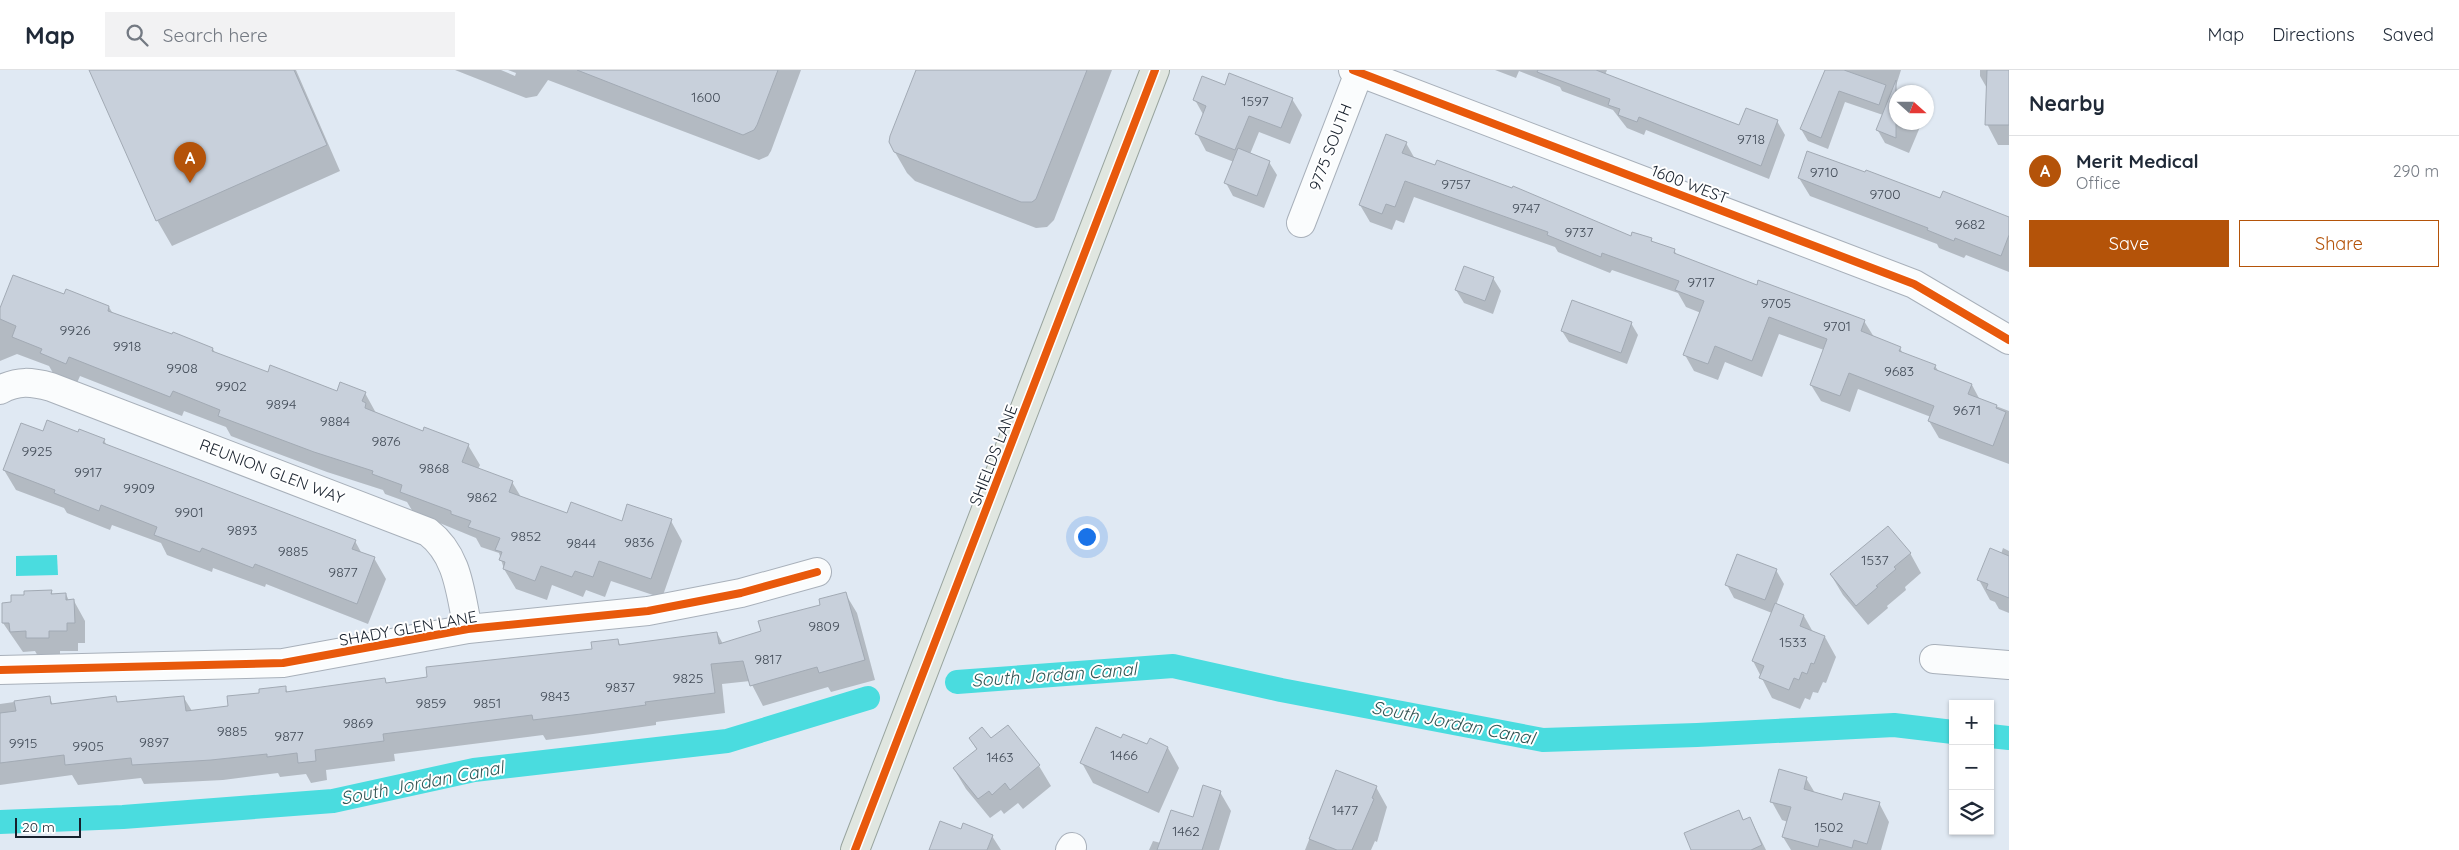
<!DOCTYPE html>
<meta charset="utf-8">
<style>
:root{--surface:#fff;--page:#f2f2f3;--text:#1f2937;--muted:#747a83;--line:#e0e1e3;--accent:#b45309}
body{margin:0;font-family:Quicksand,sans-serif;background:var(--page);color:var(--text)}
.controls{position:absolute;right:15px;bottom:15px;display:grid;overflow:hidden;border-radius:0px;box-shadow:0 1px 4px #0004}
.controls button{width:45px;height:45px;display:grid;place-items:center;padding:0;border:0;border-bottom:1px solid var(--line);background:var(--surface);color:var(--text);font:25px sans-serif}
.compass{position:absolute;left:1889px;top:15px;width:45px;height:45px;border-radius:50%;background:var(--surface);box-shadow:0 1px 4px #0004;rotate:111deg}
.scale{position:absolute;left:15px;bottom:12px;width:66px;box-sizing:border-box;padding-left:5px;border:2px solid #17202c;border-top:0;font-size:14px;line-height:18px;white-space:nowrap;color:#17202c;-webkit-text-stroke:4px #fff;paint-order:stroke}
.you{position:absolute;left:1086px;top:466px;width:18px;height:18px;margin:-12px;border:4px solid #fff;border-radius:50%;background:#1a73e8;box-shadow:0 0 0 8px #1a73e833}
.badge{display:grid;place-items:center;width:32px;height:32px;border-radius:50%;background:var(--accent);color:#fff;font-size:16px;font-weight:700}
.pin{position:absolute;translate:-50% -41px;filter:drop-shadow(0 1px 2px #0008)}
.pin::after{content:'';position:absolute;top:26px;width:18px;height:15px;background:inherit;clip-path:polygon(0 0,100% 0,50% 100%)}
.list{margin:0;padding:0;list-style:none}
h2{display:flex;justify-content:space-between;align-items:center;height:65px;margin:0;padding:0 20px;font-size:21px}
h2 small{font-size:16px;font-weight:400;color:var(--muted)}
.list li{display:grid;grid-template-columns:32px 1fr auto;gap:15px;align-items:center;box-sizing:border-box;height:70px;padding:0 20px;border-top:1px solid var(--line)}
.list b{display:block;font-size:19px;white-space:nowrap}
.list p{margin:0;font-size:16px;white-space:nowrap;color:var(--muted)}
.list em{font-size:16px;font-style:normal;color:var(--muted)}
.actions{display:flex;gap:10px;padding:15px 20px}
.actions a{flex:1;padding:11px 0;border:1px solid var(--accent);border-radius:0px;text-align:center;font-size:18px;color:var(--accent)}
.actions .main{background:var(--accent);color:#fff}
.icon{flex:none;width:28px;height:28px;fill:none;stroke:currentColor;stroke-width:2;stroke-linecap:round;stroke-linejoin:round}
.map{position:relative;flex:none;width:2009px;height:780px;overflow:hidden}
header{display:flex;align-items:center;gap:30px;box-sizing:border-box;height:70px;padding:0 25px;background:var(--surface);border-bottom:1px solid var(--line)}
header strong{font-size:24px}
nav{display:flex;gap:28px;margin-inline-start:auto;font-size:18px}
.search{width:350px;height:45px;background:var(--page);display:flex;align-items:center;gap:12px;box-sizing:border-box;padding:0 18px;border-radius:0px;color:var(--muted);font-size:19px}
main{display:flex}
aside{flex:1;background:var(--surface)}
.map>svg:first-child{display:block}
.water{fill:#4adcdf}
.shadow{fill:#0003}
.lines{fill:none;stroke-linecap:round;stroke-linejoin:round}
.canal{stroke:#4adcdf;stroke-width:24}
.building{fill:#c8d0db;stroke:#a2aab4}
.minor-casing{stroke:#a8b0ba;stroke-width:30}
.major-casing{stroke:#98a49e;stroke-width:30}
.minor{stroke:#fafcfd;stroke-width:28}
.major{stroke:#e0e6e0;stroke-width:28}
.cycleway-casing{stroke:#fff;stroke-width:11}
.cycleway{stroke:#e8590c;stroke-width:8}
.labels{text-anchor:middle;stroke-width:4;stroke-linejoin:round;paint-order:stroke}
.number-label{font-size:14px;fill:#434c58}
.street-label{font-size:16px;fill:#17202c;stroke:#fff}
.water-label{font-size:18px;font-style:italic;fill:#335554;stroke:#fff}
</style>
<header>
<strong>Map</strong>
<div class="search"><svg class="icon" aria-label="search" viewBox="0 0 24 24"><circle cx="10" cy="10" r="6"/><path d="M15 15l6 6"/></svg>Search here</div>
<nav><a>Map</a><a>Directions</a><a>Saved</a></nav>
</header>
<main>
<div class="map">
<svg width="2009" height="780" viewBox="0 0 2009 780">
<rect width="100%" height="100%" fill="#e0e9f3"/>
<path class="water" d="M57,485L58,505L16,506V486Z"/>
<path class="shadow" d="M90,0H296L340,101L172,176L157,150Z
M455,0H501L515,6L516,3L508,0H801L771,81L768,86L759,90L548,10L537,26L526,28Z
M917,0H1112L1054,150L1047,157L1036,158L915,111L907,103L892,77Z
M1495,0H1607L1605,5L1740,56L1777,51L1785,65L1769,109L1646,60L1644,65L1627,58L1613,40L1562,21L1560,17L1519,1L1516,8Z
M1826,0H1901L1890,35L1896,37V52H1917L1920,57L1909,83L1885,73L1877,59L1883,45L1845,32L1828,79L1808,71L1801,59Z
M1980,0H2009V75H1998L1987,54L1988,20L1980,6Z
M1225,17L1292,29L1302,45L1290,74L1259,62L1250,84L1269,92L1277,105L1264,138L1233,126L1226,113L1234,92L1206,81L1197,64L1204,46L1195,30Z
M1406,73L1415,89L1631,167L1651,169L1653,172L1674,180L1677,185L1757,216L1864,251L1874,267L1900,278L1903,284L1935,296L1939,302L1972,315L1980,330L2009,341V394L1939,368L1929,351L1931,347L1858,319L1850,342L1821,331L1811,315L1824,280L1779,264L1762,307L1725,292L1718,310L1694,301L1685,285L1701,243L1686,237L1678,223L1612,200L1610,203L1558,182L1555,177L1414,127L1404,153L1396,150L1392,160L1370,152L1360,135Z
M1799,108L1941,129L2009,148V202L1966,185L1964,188L1939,178L1937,174L1810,126Z
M1493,208L1501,221L1493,244L1464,233L1456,220Z
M65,226L109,237L113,244L213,279L215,283L268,303L338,322L365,323L376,343L424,362L468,375L480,395L478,399L512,412L521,427L568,444L622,452L671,451L682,471L662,528L611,511L605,527L586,520L583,527L552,515L547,530L516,519L504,499L499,483L481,477L476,468L413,442L407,432L385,424L383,420L327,402L231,366L226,357L184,341L182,346L80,306L77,313L53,303L49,296L17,284L0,291V242Z
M1631,253L1638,265L1627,294L1569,272L1562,261Z
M43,363L78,364L104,370L107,376L355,471L362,484L374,488L386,509L368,554L266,514L265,517L213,498L212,502L167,485L161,473L112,455L110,460L67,443L64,438L16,420L4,400Z
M2003,478L2009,481V543L1999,539L1995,532L1990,530L1979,510L2001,484Z
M1910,483L1921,503L1905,517L1906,520L1887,536L1888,538L1868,555L1843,525L1831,505Z
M1776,500L1784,514L1776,535L1804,546L1813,562L1825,567L1836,587L1826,613L1823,612L1818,623L1813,622L1810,630L1805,628L1800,639L1772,628L1753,591L1772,543L1734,528L1727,515Z
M51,521L53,525L66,524L69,531H74L85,551V573H78V581H60V588H39L35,581L23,582L3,553L12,534L25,526Z
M845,523L857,543L875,610L831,622L828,617L763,636L750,611L722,614L725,643L656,652V655L593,664L546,670L543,665L394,684L395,691L326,700L327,710L311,713L306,704L280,707L278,703L223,710L144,714L141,708L78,715L72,705L0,715V634L49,627L53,635L115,628L118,633L184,628L192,641L230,637L261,624L285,617L288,623L384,609L387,614L593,580L617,570L621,576L717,563L723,574L762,562Z
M1007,656L1039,696L1051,716L1023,739L1018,733L1004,744L1001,740L990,748L966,719L954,699L977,680L970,669L991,670Z
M1148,676L1168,678L1179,698L1159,743L1093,713L1082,693Z
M1336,702L1376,717L1387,737L1377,772L1375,771L1371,780H1305Z
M1806,708L1815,723L1843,731L1879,733L1889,752L1881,780H1791L1783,767L1788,752L1782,750L1772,732Z
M1220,722L1231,741L1219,780H1149L1153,771L1161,773L1193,749Z
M1739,741L1744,751L1750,748L1766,780H1692Z
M961,761L992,766L1001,780H930Z"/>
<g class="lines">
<path class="canal" d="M957,612L1173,596L1281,620L1543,670L1697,665L1894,655L1953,662
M1990,666L2009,668
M0,752L123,747L333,731L474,700L727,671L868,628"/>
</g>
<path class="building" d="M89,0H294L327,75L156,151Z
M577,0H778L757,55L754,60L743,65Z
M916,0H1087L1036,129L1032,132H1021L894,82L889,72L890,66Z
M1538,0H1596L1739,55L1746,38L1778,50L1761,96L1639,47L1637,52L1618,45L1620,39L1608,35L1610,29L1537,2Z
M1825,0H1844L1886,15L1879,35L1839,21L1821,68L1800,59Z
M1987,0H2009V55H1985Z
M1229,3L1293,28L1281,58L1249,46L1235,80L1195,64L1206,36L1193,30L1202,6L1225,15Z
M1896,10V68L1876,60Z
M1386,64L1407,72L1402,83L1435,95L1437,90L1512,118L1513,116L1631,166L1632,162L1652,168L1651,171L1675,179L1674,183L1757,215L1758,210L1865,250L1861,261L1901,277L1899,281L1936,295L1934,299L1972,314L1968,324L1997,335L1996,338L2006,342L1993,376L1928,351L1934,336L1849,303L1840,326L1810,315L1827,269L1769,247L1752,291L1715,276L1708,294L1683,285L1704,231L1675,220L1679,211L1602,183L1601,187L1547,165L1548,162L1405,111L1395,137L1386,134L1382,144L1359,135Z
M1238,78L1270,91L1257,126L1224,113Z
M1807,81L1865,102L1866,100L1940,128L1943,121L2009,147V165L2001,186L1955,168L1954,171L1927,160L1928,158L1798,108Z
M1464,196L1494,207L1485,231L1455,220Z
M13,205L64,224L66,219L109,236L108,241L172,264L173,262L213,278L212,281L268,302L270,295L337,321L340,312L366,322L362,331L366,333L365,338L423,361L424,357L469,374L462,392L513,411L509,422L567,443L571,432L622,451L627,434L672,449L651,509L599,491L593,507L575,501L572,507L541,496L535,511L503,499L505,492L499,490L502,482L495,480L500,468L468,457L471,451L451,444V441L400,422L402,415L372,404L373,401L314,382L218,346L220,340L173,321L170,327L69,287L66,294L40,283L42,279L12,267L16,256L0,249V238Z
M1572,230L1632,252L1621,283L1561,261Z
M47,350L78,362L79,359L105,369L103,373L356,470L352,479L375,487L357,534L255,494L253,498L202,478L200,482L154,465L157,457L101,435L99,441L54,423L55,420L3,400L21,353L43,361Z
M1888,456L1911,483L1894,497L1896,499L1876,516L1878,517L1856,536L1830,504Z
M1990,478L2009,486V528L1986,519L1988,514L1977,510Z
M1737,484L1777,499L1765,530L1725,515Z
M52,520L51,524L66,523V530L74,529L75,553H67V561H49V568H26V561L10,562L9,553H2V533L11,532V525H24V521Z
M846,522L865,590L819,603L817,597L750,616L743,591L711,594L715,623L645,632L646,635L581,644L533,650L532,645L383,664L384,671L315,680L316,691L298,693L297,683L267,687V684L211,690L132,695L131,688L65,695L64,685L0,693V643L16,641L14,631L50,626L51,634L116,626L117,632L184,626L186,641L228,636L227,626L259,623V619L286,616V622L385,608L386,613L427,607L426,597L592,579L591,572L618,569L619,575L717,562L719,574L761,561L758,551L820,535L819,529Z
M1775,533L1804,545L1800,556L1825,566L1814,594L1811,593L1807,604L1802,602L1799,610L1794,608L1789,620L1759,608L1764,596L1752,591Z
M1008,655L1040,695L1010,720L1005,713L992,725L989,721L978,729L953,698L977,679L969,668L982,657L991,668Z
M1096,657L1121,668L1123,664L1147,674L1150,668L1168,677L1148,723L1080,693Z
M1779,699L1807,707L1804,719L1842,730L1844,723L1880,732L1867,774L1854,770L1852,778L1820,769L1818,777L1782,767L1791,737L1770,732Z
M1336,700L1377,716L1372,728L1374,729L1352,780H1337L1309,769Z
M1203,715L1221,721L1202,780H1157L1171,740L1193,747Z
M1739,740L1743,750L1750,747L1762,775L1751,780H1691L1684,763Z
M940,751L961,759L963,753L993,765L987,780H929Z"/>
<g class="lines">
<defs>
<path id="minor" d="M1353,0L1914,214L2009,270
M1301,153L1360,0
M0,320C18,310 32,312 51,317L428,462C459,486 460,523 468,559
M1934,589L2009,595
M0,600L283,593L468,559L648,541L741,523L817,502
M1070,780L1072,777"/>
<path id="major" d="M855,780L1155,0"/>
</defs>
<use href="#minor" class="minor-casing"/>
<use href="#major" class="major-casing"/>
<use href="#minor" class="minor"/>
<use href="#major" class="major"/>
<defs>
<path id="cycleway" d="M1353,0L1914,214L2009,270
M0,600L283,593L468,559L648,541L741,523L817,502
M855,780L1155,0"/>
</defs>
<use href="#cycleway" class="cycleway-casing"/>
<use href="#cycleway" class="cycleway"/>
</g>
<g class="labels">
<g class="number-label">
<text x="706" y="32">1600</text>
<text x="1255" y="36">1597</text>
<text x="1751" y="74">9718</text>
<text x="1824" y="107">9710</text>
<text x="1456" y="119">9757</text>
<text x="1885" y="129">9700</text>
<text x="1526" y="143">9747</text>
<text x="1970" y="159">9682</text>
<text x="1579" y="167">9737</text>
<text x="1701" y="217">9717</text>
<text x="1776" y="238">9705</text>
<text x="1837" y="261">9701</text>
<text x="75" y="265">9926</text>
<text x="127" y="281">9918</text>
<text x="182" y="303">9908</text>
<text x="1899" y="306">9683</text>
<text x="231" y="321">9902</text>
<text x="281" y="339">9894</text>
<text x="1967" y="345">9671</text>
<text x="335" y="356">9884</text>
<text x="386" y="376">9876</text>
<text x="37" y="386">9925</text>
<text x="434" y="403">9868</text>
<text x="88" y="407">9917</text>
<text x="139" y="423">9909</text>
<text x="482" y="432">9862</text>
<text x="189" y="447">9901</text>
<text x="242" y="465">9893</text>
<text x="526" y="471">9852</text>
<text x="639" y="477">9836</text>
<text x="581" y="478">9844</text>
<text x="293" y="486">9885</text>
<text x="1875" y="495">1537</text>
<text x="343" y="507">9877</text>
<text x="824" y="561">9809</text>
<text x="1793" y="577">1533</text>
<text x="768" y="594">9817</text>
<text x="688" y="613">9825</text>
<text x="620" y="622">9837</text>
<text x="555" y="631">9843</text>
<text x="431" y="638">9859</text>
<text x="487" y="638">9851</text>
<text x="358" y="658">9869</text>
<text x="232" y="666">9885</text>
<text x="289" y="671">9877</text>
<text x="154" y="677">9897</text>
<text x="23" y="678">9915</text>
<text x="88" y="681">9905</text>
<text x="1124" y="690">1466</text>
<text x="1000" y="692">1463</text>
<text x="1345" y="745">1477</text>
<text x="1829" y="762">1502</text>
<text x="1186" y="766">1462</text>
</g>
<g class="street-label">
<text transform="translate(1330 77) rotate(-69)" y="6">9775 SOUTH</text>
<text transform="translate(1690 114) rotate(21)" y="6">1600 WEST</text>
<text transform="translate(993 385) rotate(-69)" y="6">SHIELDS LANE</text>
<text transform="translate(272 401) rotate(21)" y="6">REUNION GLEN WAY</text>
<text transform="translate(408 558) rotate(-10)" y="6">SHADY GLEN LANE</text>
</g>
<g class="water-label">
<text transform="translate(1054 605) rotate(-4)" y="6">South Jordan Canal</text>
<text transform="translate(1453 653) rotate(11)" y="6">South Jordan Canal</text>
<text transform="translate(422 713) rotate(-11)" y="6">South Jordan Canal</text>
</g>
</g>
</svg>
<div class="controls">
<button>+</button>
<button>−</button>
<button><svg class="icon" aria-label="layers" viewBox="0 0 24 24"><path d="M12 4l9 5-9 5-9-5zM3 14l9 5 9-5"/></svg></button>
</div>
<svg class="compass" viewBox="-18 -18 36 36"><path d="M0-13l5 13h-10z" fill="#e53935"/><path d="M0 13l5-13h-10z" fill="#747a83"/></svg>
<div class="scale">20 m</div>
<div class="you"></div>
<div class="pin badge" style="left:190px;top:113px">A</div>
</div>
<aside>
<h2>Nearby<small></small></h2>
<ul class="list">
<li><span class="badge">A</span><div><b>Merit Medical</b><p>Office</p></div><em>290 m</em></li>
</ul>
<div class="actions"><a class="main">Save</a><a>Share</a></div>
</aside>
</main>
